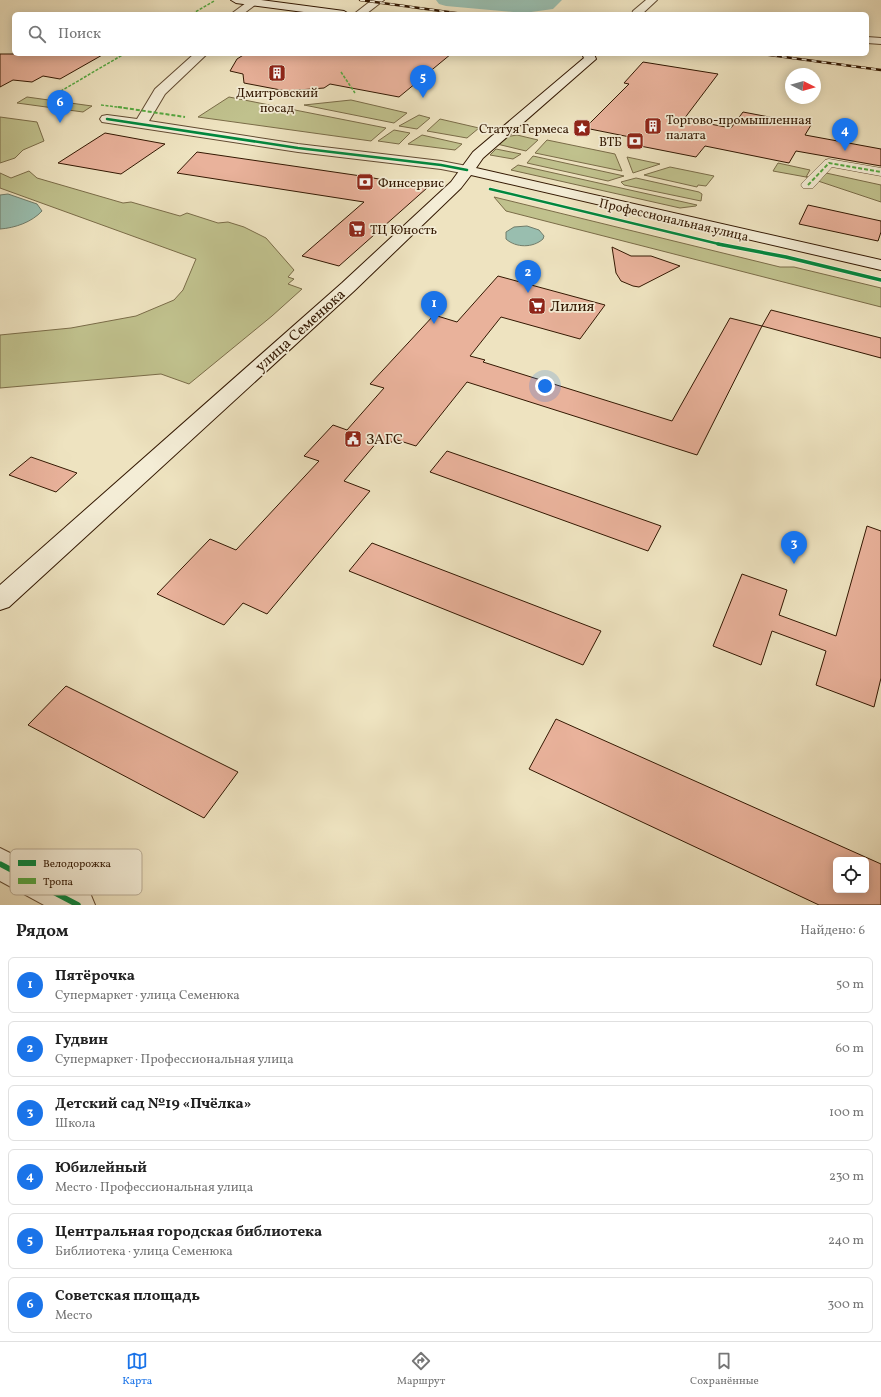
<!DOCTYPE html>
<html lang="ru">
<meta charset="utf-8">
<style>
:root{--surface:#fff;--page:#f6f6f6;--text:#222;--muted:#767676;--line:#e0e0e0;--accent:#1a73e8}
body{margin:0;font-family:Vollkorn,serif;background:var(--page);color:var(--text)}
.controls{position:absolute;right:12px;bottom:12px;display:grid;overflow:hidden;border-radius:6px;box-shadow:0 2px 10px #0003}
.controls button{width:36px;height:36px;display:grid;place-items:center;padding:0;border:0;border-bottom:1px solid var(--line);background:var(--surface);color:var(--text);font:20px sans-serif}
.compass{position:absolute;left:785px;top:68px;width:36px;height:36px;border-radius:50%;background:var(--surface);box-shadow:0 2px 10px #0003;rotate:96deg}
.you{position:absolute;left:545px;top:386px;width:14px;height:14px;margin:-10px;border:3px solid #fff;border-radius:50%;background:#1a73e8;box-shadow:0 0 0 6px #1a73e833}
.badge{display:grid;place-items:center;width:26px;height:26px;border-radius:50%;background:var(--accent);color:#fff;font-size:13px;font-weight:700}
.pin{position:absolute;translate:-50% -33px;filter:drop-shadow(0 1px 2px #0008)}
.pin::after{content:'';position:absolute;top:21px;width:14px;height:12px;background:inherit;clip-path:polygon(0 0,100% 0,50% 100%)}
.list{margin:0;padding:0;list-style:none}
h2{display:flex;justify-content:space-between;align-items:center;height:52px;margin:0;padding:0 16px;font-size:17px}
h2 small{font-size:13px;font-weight:400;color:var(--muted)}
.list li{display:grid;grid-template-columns:26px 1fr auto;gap:12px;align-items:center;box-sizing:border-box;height:56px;margin:0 8px 8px;padding:0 8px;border:1px solid var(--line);border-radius:6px}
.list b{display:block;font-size:15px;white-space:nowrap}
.list p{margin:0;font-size:13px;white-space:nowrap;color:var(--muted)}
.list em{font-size:13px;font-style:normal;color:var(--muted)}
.icon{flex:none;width:22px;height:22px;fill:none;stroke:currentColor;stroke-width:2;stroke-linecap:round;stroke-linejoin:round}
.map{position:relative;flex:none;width:881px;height:905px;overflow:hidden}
.search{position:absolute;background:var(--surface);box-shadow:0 2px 10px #0003;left:12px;right:12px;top:12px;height:44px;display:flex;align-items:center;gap:10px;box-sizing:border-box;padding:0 14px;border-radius:6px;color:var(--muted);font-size:15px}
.sheet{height:436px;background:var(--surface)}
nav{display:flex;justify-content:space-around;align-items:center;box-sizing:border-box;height:56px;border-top:1px solid var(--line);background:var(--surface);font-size:11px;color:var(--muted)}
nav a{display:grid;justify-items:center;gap:2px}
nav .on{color:var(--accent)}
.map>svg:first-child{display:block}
.green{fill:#c0c18d;stroke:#7a6c48}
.water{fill:#99beaf;stroke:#707c6a}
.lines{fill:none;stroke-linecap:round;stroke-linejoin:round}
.river{fill:#99beaf;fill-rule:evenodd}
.building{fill:#e9b29b;stroke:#331802;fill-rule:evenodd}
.pedestrian-casing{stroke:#624b32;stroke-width:1}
.minor-casing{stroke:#624b32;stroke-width:2}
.secondary-casing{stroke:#331802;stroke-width:2}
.pedestrian{fill:#f4edd6;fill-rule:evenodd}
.minor{fill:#f4edd6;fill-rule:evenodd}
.secondary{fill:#f4edd6;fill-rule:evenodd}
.rail-casing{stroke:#331802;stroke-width:2.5}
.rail{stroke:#f4edd6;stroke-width:1.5;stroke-dasharray:5;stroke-linecap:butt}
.quiet-far1{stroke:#54a940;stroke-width:1.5;stroke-dasharray:3 1.5;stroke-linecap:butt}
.quiet{stroke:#54a940;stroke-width:2;stroke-dasharray:4 2;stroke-linecap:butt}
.cycleway-far2-casing{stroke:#f4edd6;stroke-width:4}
.cycleway-far1-casing{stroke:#f4edd6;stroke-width:5.5}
.cycleway-casing{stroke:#f4edd6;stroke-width:8}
.cycleway-far2{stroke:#00873e;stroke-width:2.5}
.cycleway-far1{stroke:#00873e;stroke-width:3.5}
.cycleway{stroke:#00873e;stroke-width:5.5}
.labels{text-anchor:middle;stroke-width:3.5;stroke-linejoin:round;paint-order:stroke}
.far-poi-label{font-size:13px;fill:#331802;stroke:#f4edd6;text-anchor:start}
.far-street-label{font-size:13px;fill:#331802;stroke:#f4edd6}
.poi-label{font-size:15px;fill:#331802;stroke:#f4edd6;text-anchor:start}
.street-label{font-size:15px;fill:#331802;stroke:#f4edd6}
.key{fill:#f4edd6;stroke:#baad96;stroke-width:1}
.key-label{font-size:11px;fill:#331802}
</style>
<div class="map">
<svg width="881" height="905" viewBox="0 0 881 905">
<rect width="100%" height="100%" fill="#eee3c0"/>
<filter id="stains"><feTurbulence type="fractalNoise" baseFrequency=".005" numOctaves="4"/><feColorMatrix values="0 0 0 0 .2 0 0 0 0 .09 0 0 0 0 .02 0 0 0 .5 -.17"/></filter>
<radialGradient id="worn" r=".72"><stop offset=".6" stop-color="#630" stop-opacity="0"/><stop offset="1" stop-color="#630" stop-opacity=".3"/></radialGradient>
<path class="green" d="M27,97L92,106L83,112L17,103Z
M229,97L386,128L371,141L198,117Z
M351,100L407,113L394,123L304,105Z
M419,115L430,118L417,129L399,126Z
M0,117L37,122L44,141L23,150L15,158L0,163Z
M440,119L479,128L467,138L427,131Z
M394,130L410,133L399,144L378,141Z
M422,135L462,144L455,150L408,144Z
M517,135L538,140L526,151L497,144L505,137Z
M547,140L615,154L622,171L535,153Z
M496,149L521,154L513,159L490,155Z
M533,156L624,176L608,181L527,163Z
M627,157L660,164L633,173Z
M778,163L810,170L806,177L826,173L881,185V202L806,177L773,171Z
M518,165L697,205L696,206L680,208L511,170Z
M670,167L714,176L706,186L698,185L697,187L644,175Z
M29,171L37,178L123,203L131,202L180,216L187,213L218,223L228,222L244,227L266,238L294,270L288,277L294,279L288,284L302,289L272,316L189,384L161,374L0,388V335L71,328L136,316L174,300L183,290L196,259L0,188V173L11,178Z
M636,178L699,192L702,194L701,201L624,185L621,182Z
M494,197L780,267H794L881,288V307L506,211Z"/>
<path class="water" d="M8,194L37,204L42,211C32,222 15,228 0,229V195Z
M527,226L539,230L544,236L543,239C533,248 516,248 506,239V232L514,227Z"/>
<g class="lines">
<path class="river" d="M436,0H562L553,9L524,13L446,6L439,4Z"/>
</g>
<path class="building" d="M0,54H104L60,79L43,76L32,82L13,80L0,87Z
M245,54H451L399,97L330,84L324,88L286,91L244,83L243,74L230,71L237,59Z
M643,62L718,74L684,119L731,128L743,112L811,125L805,135L881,149V166L796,151L789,163L705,146L696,157L630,144L635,138L585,128L629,84L624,83Z
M105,133L165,144L121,174L58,163Z
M197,152L368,177L427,188L339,266L302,256L364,202L177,173Z
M808,205L881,221V232L878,241L799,224Z
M612,247L631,256H651L680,266L639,287L633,286L621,281L616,273Z
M498,276L605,305L580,339L501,317L470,356L485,360L483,362L672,421L730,318L762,326L697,455L467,382L416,446L394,439L389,445L378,441L344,481L370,491L267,614L243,603L224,625L157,594L210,539L236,550L319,461L304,456L333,425L347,430L384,388L370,384L434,315L457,322Z
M771,310L881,338V358L762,326Z
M447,451L576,496L661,526L648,551L430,472Z
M31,457L77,473L56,492L9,475Z
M867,526L881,531V678L874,707L816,685L826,651L772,631L761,665L713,646L742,574L787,590L779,615L836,636Z
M372,543L453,574L601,631L583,665L349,571Z
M66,686L238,772L204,818L28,725Z
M556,719L881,864V905H819L529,769ZM836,860H866V890H836Z"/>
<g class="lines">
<defs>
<path id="pedestrian" d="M829,159L881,168V176L832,167L813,188H803L801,185L803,182L825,160Z"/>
<path id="minor" d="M250,0H258L259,2L243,14H231Z
M372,0H384L366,14H354Z
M646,0H657L642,14H632L633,11Z
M867,37L881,38V44L867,43Z
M194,54H207L165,94L149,121L298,144L441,161L472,167L474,170L472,173L467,174L441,169L298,152L102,122L100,119L102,116L107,115L137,119L155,89Z
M0,848L90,893L95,905H44L0,881Z"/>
<path id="secondary" d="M231,0H261L344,11L349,14H319L236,3Z
M582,54H594L596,59L483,158L476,168L881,260V270L471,175L461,188L354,291L9,607L0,610V585L342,283L451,182L473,152L584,58Z"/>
</defs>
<use href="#pedestrian" class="pedestrian-casing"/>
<use href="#minor" class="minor-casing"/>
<use href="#secondary" class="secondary-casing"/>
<use href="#pedestrian" class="pedestrian"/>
<use href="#minor" class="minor"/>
<use href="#secondary" class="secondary"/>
<defs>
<path id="rail" d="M360,0L463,14
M762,54L881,70"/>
</defs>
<use href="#rail" class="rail-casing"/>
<use href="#rail" class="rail"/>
<path class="quiet-far1" d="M192,14L214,1
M341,72L355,93
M49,98L124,54
M101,105L125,108"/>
<path class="quiet" d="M118,107L185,117
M808,185L829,163L881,172"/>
<defs>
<path id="cycleway-far2" d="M107,119L298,148L441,165L467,170
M490,189L723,245"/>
<path id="cycleway-far1" d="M718,244L786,257L881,280"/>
<path id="cycleway" d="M0,864L78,905"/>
</defs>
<use href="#cycleway-far2" class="cycleway-far2-casing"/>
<use href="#cycleway-far1" class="cycleway-far1-casing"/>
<use href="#cycleway" class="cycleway-casing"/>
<use href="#cycleway-far2" class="cycleway-far2"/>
<use href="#cycleway-far1" class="cycleway-far1"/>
<use href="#cycleway" class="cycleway"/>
</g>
<defs>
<symbol id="building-square" viewBox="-11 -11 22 22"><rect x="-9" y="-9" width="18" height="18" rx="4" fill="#8f2418" stroke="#f4edd6"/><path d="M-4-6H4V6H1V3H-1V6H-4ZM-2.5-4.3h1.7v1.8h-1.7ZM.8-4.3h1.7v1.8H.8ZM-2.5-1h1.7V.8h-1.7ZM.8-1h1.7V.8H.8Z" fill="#fff"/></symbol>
<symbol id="sight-square" viewBox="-11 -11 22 22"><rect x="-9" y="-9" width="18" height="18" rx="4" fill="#8f2418" stroke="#f4edd6"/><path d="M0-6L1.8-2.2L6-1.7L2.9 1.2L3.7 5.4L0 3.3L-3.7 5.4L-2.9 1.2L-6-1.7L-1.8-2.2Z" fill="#fff"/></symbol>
<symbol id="bank-square" viewBox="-11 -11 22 22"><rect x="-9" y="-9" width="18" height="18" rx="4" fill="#8f2418" stroke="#f4edd6"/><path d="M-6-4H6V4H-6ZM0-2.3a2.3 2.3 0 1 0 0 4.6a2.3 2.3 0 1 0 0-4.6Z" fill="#fff"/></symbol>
<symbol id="supermarket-square" viewBox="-11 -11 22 22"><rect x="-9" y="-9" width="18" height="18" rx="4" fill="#8f2418" stroke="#f4edd6"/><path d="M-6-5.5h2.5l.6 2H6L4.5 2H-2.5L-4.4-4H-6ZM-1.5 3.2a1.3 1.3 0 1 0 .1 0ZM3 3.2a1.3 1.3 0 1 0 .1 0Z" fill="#fff"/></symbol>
<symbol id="civic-square" viewBox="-11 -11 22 22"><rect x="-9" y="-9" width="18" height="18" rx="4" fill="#8f2418" stroke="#f4edd6"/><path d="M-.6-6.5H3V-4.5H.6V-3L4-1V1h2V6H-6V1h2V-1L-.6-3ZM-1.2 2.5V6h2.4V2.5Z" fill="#fff"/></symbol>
</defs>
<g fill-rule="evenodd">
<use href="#building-square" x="267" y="63" width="20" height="20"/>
<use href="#building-square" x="643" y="116" width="20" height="20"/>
<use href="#sight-square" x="572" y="118" width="20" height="20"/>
<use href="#bank-square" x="625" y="131" width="20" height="20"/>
<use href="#bank-square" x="355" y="172" width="20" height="20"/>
<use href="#supermarket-square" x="347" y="219" width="20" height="20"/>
<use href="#supermarket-square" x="527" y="296" width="20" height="20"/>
<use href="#civic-square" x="343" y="429" width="20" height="20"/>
</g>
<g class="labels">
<g class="far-poi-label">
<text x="277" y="97" text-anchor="middle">Дмитровский<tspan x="277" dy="15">посад</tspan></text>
<text x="666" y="124">Торгово-промышленная<tspan x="666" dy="15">палата</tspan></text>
<text x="569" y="133" text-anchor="end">Статуя Гермеса</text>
<text x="622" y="146" text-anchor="end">ВТБ</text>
<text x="378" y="187">Финсервис</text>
<text x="370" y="234">ТЦ Юность</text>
</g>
<g class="far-street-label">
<text transform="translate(674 219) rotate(13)" y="5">Профессиональная улица</text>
</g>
<g class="poi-label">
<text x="550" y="311">Лилия</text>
<text x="366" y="444">ЗАГС</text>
</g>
<g class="street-label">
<text transform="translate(300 330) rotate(-42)" y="5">улица Семенюка</text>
</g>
</g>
<rect x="10" y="849" width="132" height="46" rx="6" class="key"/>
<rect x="18" y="860" width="18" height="6" fill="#00873e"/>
<rect x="18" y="878" width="18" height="6" fill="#54a940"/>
<g class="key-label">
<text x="43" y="867">Велодорожка</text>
<text x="43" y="885">Тропа</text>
</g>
<rect width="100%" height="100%" filter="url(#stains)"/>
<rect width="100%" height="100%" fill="url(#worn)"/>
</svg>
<div class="controls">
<button><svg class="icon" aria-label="locate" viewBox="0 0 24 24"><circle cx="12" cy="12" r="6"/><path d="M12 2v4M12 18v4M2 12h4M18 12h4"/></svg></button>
</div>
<svg class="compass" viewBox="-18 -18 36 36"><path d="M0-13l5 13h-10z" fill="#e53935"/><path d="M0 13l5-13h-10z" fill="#767676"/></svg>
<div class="you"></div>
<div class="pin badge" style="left:434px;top:324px">1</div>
<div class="pin badge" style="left:528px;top:293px">2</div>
<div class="pin badge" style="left:794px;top:564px">3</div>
<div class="pin badge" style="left:845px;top:151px">4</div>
<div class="pin badge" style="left:423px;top:98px">5</div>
<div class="pin badge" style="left:60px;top:123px">6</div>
<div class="search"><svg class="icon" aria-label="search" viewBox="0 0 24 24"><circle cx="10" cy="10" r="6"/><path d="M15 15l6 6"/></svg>Поиск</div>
</div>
<section class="sheet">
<h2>Рядом<small>Найдено: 6</small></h2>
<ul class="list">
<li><span class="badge">1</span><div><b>Пятёрочка</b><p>Супермаркет · улица Семенюка</p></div><em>50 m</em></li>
<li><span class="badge">2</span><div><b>Гудвин</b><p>Супермаркет · Профессиональная улица</p></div><em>60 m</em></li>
<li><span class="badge">3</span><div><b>Детский сад №19 «Пчёлка»</b><p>Школа</p></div><em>100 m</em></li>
<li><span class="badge">4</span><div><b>Юбилейный</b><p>Место · Профессиональная улица</p></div><em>230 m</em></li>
<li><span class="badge">5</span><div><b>Центральная городская библиотека</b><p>Библиотека · улица Семенюка</p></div><em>240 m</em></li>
<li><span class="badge">6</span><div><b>Советская площадь</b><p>Место</p></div><em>300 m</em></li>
</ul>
</section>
<nav>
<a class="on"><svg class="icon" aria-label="map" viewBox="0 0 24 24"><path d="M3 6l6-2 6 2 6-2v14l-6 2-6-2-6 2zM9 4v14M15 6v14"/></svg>Карта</a>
<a><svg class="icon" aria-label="directions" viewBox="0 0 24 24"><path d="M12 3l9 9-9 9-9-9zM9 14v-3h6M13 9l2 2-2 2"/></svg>Маршрут</a>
<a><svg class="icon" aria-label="saved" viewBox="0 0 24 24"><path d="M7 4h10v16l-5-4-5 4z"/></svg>Сохранённые</a>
</nav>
